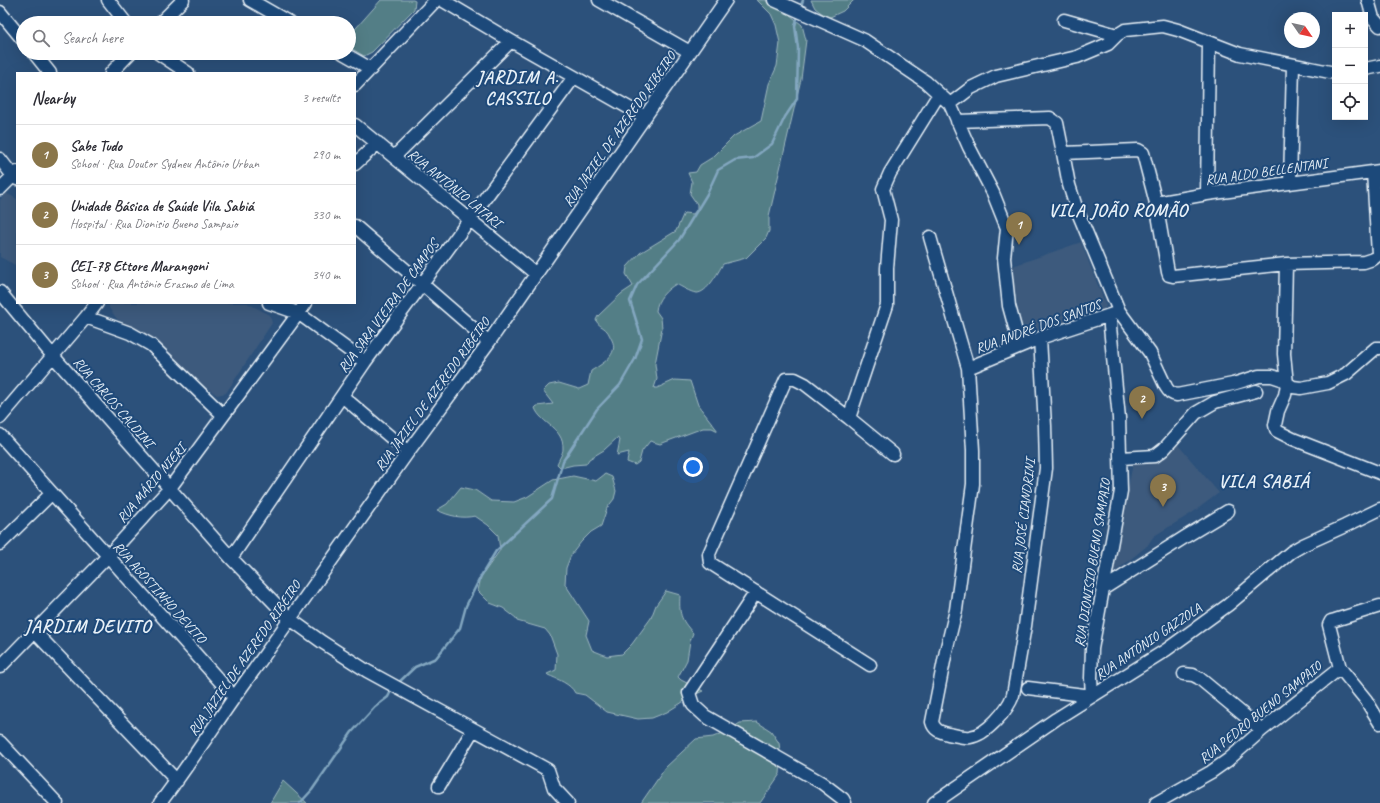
<!DOCTYPE html>
<meta charset="utf-8">
<style>
:root{--surface:#fff;--page:#f2f2f3;--text:#2b2b33;--muted:#7c7c81;--line:#e1e1e2;--accent:#8a764a}
body{margin:0;font-family:Caveat,sans-serif;background:var(--page);color:var(--text)}
.controls{position:absolute;right:12px;top:12px;display:grid;overflow:hidden;border-radius:0px;box-shadow:0 4px 16px #0002}
.controls button{width:36px;height:36px;display:grid;place-items:center;padding:0;border:0;border-bottom:1px solid var(--line);background:var(--surface);color:var(--text);font:20px sans-serif}
.compass{position:absolute;left:1284px;top:12px;width:36px;height:36px;border-radius:50%;background:var(--surface);box-shadow:0 4px 16px #0002;rotate:124deg}
.you{position:absolute;left:693px;top:467px;width:14px;height:14px;margin:-10px;border:3px solid #fff;border-radius:50%;background:#1a73e8;box-shadow:0 0 0 6px #1a73e833}
.badge{display:grid;place-items:center;width:26px;height:26px;border-radius:50%;background:var(--accent);color:#fff;font-size:13px;font-weight:700}
.pin{position:absolute;translate:-50% -33px;filter:drop-shadow(0 1px 2px #0008)}
.pin::after{content:'';position:absolute;top:21px;width:14px;height:12px;background:inherit;clip-path:polygon(0 0,100% 0,50% 100%)}
.list{margin:0;padding:0;list-style:none}
h2{display:flex;justify-content:space-between;align-items:center;height:52px;margin:0;padding:0 16px;font-size:17px}
h2 small{font-size:13px;font-weight:400;color:var(--muted)}
.list li{display:grid;grid-template-columns:26px 1fr auto;gap:12px;align-items:center;box-sizing:border-box;height:60px;padding:0 16px;border-top:1px solid var(--line)}
.list b{display:block;font-size:15px;white-space:nowrap}
.list p{margin:0;font-size:13px;white-space:nowrap;color:var(--muted)}
.list em{font-size:13px;font-style:normal;color:var(--muted)}
.icon{flex:none;width:22px;height:22px;fill:none;stroke:currentColor;stroke-width:2;stroke-linecap:round;stroke-linejoin:round}
.map{position:relative;flex:none;width:1380px;height:803px;overflow:hidden}
.search{position:absolute;background:var(--surface);box-shadow:0 4px 16px #0002;left:16px;top:16px;width:340px;height:44px;display:flex;align-items:center;gap:10px;box-sizing:border-box;padding:0 14px;border-radius:22px;color:var(--muted);font-size:15px}
.panel{position:absolute;background:var(--surface);box-shadow:0 4px 16px #0002;left:16px;top:72px;width:340px;height:232px;border-radius:0px}
.map>svg:first-child{display:block}
.built{fill:#3c5a7d}
.green{fill:#537e86;stroke:#9eb8bf}
.lines{fill:none;stroke-linecap:round;stroke-linejoin:round}
.stream{stroke:#83a7c0;stroke-width:2.5}
.minor-casing{stroke:#e8f1f8;stroke-width:15}
.minor{stroke:#1f4a7a;stroke-width:12}
.labels{text-anchor:middle;stroke-width:4;stroke-linejoin:round;paint-order:stroke}
.street-label{font-size:14px;fill:#e8f1f8;stroke:#1f4a7a}
.district-label{font-size:18px;font-weight:bold;letter-spacing:1px;fill:#e8f1f8;stroke:#1f4a7a}
</style>
<div class="map">
<svg width="1380" height="803" viewBox="0 0 1380 803">
<rect width="100%" height="100%" fill="#2c517b"/>
<filter id="ink" filterUnits="userSpaceOnUse"><feTurbulence type="fractalNoise" baseFrequency=".025" numOctaves="2"/><feDisplacementMap in="SourceGraphic" scale="8" xChannelSelector="R" yChannelSelector="G"/><feConvolveMatrix kernelMatrix="1 2 1 2 8 2 1 2 1" color-interpolation-filters="sRGB"/></filter>
<g filter="url(#ink)">
<path class="built" d="M6,193L17,199V266L0,257V200Z
M1081,242L1106,306L1104,310L1034,333L1028,330L1021,324L1014,287L1013,266Z
M109,303H247L270,315L272,323L226,393L217,395L204,386L162,345L117,319L109,308Z
M1173,439L1219,493L1192,513L1154,536L1147,546L1111,575L1133,463Z"/>
<path class="green" d="M381,0H413L415,1L414,9L372,52L364,56L349,47V36Z
M757,0H765L783,9L802,25L806,40L801,79L769,216V231L766,238L746,258L723,264C718,272 707,294 696,293C690,292 682,287 676,284C666,290 657,299 656,311L661,318L662,328L655,364L657,379L654,388H657L675,380L690,381L698,405L718,431L712,428H703L660,444L650,441L642,451L639,462L635,465L627,462L629,452L617,455L620,440L617,438L604,450L589,459L586,464L573,465L561,468L557,464C559,459 563,453 563,449C564,428 541,424 535,408L537,406L553,404L543,391L549,385L559,383L579,389L588,385L591,371C602,364 619,355 612,340C610,337 609,333 607,331C603,326 598,326 596,320L598,316L621,294L633,286L626,274L627,267L640,253L676,231L684,213L693,214L697,209V204L690,194L692,182L688,173L696,172L700,165L713,157L734,136L761,121L769,84L777,66L780,43L776,25L771,14Z
M811,0H854L843,11L828,18L815,8Z
M605,474L612,477L616,491L614,499L607,508L601,526L591,532L581,542L571,555L566,568L565,584L589,621L586,635L592,650L607,656L622,654L632,644L651,618L656,605L666,591L680,595C679,613 680,619 693,633L690,641L687,660L678,677L681,680L703,691L694,695L667,712L652,718L638,719L607,712L585,695L575,693C571,684 557,679 548,675L547,674L556,670L557,654L550,635L545,629L517,621L516,618L503,608L490,603L478,591L481,577L500,550L498,535L488,525L475,516C462,519 449,516 437,510L447,504L461,487L475,490L491,501L514,502L527,497L553,480L573,476L596,481Z
M757,722L771,731L779,743L781,759L780,774L760,803H641L666,767L696,739L713,737L728,731L740,723Z
M283,781L307,803H270Z"/>
<g class="lines">
<path class="stream" d="M800,9L803,0
M397,684L415,667L436,658L460,628L466,606L481,576L496,551L552,499L563,461L597,409L620,385L635,359L642,339L630,301L637,285L679,240L707,194L718,170L735,160L753,158L772,144L785,117L797,99L798,48L795,26L798,15
M300,803L312,790L352,732L375,707L388,697L392,689"/>
<defs>
<path id="minor" d="M108,0L126,23
M250,0L290,23
M442,0L511,41L645,117
M599,0L690,52
M774,0L864,40L926,82L950,104L969,147L993,193L1007,228L1004,258L1009,306L1020,346
M1368,0L1373,18L1380,26
M0,12L23,40
M1064,20L1117,35
M160,23L183,0
M34,53L50,73
M158,53L188,73
M343,53L371,69
M1365,69L1380,66
M111,73L130,53
M355,85L436,0
M950,104L971,88L996,76L1077,57L1108,44L1117,35L1125,30L1163,26L1178,30L1240,54L1335,73
M957,121L1050,118L1057,123L1063,153L1138,150L1143,153L1156,203L1168,272L1169,275L1173,276L1286,264L1364,262L1373,259L1380,253
M355,125L536,274
M1063,153L1069,185L1077,210L1119,311L1150,353L1166,387C1169,392 1171,394 1177,395L1233,384L1259,376H1272L1281,379L1293,387L1301,388L1328,383L1346,374L1376,348H1380
M394,157L511,41
M0,159L13,176L17,179
M355,164L378,143
M1373,172L1378,254
M1290,183L1293,65
M0,189L17,172
M1207,194L1209,42
M1156,203L1207,194L1380,171
M355,226L489,342
M930,237L968,368L973,450V484L956,610L946,651L932,722C934,730 940,732 948,734C955,735 963,738 970,737C986,735 1008,710 1013,695L1025,626L1046,468L1045,426L1040,338
M1286,264L1284,354L1287,384L1285,395L1278,411L1275,425L1276,429L1277,431L1293,439L1380,473
M0,292L53,356L231,558L290,619L322,642L367,671L548,770L554,788L568,803
M269,303L298,313L365,362
M86,317L130,333L151,345L223,415
M968,368L1040,338L1116,313
M342,396L408,452
M0,418L86,317L97,303
M849,418L887,305V268L891,220L883,189L890,173L939,94
M0,435L234,697
M1121,458L1155,456L1164,449L1196,413L1215,402L1256,391
M0,544L52,493
M231,558L365,362L574,77
M1103,589L1185,537L1228,511
M756,592L689,693L693,705L705,716L822,783L843,799L845,803
M1380,606L1335,620L1331,621L1329,625L1340,668L1366,700L1380,723
M34,631L177,781
M870,665L710,563L709,554L786,379H795L805,384L849,418L893,454
M0,667L108,556L170,488L306,303
M1184,674L1193,675L1199,678L1262,730
M1028,688L1092,696L1091,678L1092,649L1121,491L1119,418L1110,327V315
M0,742L57,803
M439,786L473,730
M160,803C193,760 222,713 254,670L408,452L489,342L726,0
M934,803L1056,719L1166,650L1228,605L1291,552L1303,545L1345,526L1380,509
M1156,803L1211,772L1228,760L1262,730L1340,668"/>
</defs>
<use href="#minor" class="minor-casing"/>
<use href="#minor" class="minor"/>
</g>
</g>
<g class="labels">
<g class="street-label">
<text transform="translate(619 129) rotate(-55)" y="5">RUA JAZIEL DE AZEREDO RIBEIRO</text>
<text transform="translate(1266 171) rotate(-8)" y="5">RUA ALDO BELLENTANI</text>
<text transform="translate(455 188) rotate(39)" y="5">RUA ANTÔNIO LATARI</text>
<text transform="translate(388 306) rotate(-54)" y="5">RUA SARA VIEIRA DE CAMPOS</text>
<text transform="translate(1038 326) rotate(-20)" y="5">RUA ANDRÉ DOS SANTOS</text>
<text transform="translate(432 394) rotate(-54)" y="5">RUA JAZIEL DE AZEREDO RIBEIRO</text>
<text transform="translate(114 402) rotate(49)" y="5">RUA CARLOS CALDINI</text>
<text transform="translate(151 483) rotate(-50)" y="5">RUA MÁRIO NIERI</text>
<text transform="translate(1023 516) rotate(-83)" y="5">RUA JOSÉ CIANDRINI</text>
<text transform="translate(1092 563) rotate(-81)" y="5">RUA DIONISIO BUENO SAMPAIO</text>
<text transform="translate(160 592) rotate(48)" y="5">RUA AGOSTINHO DEVITO</text>
<text transform="translate(1148 641) rotate(-34)" y="5">RUA ANTÔNIO GAZZOLA</text>
<text transform="translate(244 658) rotate(-55)" y="5">RUA JAZIEL DE AZEREDO RIBEIRO</text>
<text transform="translate(1260 712) rotate(-39)" y="5">RUA PEDRO BUENO SAMPAIO</text>
</g>
<g class="district-label">
<text x="518" y="83">JARDIM A.<tspan x="518" dy="21">CASSILO</tspan></text>
<text x="1118" y="216">VILA JOÃO ROMÃO</text>
<text x="1264" y="487">VILA SABIÁ</text>
<text x="88" y="632">JARDIM DEVITO</text>
</g>
</g>
</svg>
<div class="controls">
<button>+</button>
<button>−</button>
<button><svg class="icon" aria-label="locate" viewBox="0 0 24 24"><circle cx="12" cy="12" r="6"/><path d="M12 2v4M12 18v4M2 12h4M18 12h4"/></svg></button>
</div>
<svg class="compass" viewBox="-18 -18 36 36"><path d="M0-13l5 13h-10z" fill="#e53935"/><path d="M0 13l5-13h-10z" fill="#7c7c81"/></svg>
<div class="you"></div>
<div class="pin badge" style="left:1019px;top:245px">1</div>
<div class="pin badge" style="left:1142px;top:419px">2</div>
<div class="pin badge" style="left:1163px;top:507px">3</div>
<div class="search"><svg class="icon" aria-label="search" viewBox="0 0 24 24"><circle cx="10" cy="10" r="6"/><path d="M15 15l6 6"/></svg>Search here</div>
<section class="panel">
<h2>Nearby<small>3 results</small></h2>
<ul class="list">
<li><span class="badge">1</span><div><b>Sabe Tudo</b><p>School · Rua Doutor Sydneu Antônio Urban</p></div><em>290 m</em></li>
<li><span class="badge">2</span><div><b>Unidade Básica de Saúde Vila Sabiá</b><p>Hospital · Rua Dionisio Bueno Sampaio</p></div><em>330 m</em></li>
<li><span class="badge">3</span><div><b>CEI-78 Ettore Marangoni</b><p>School · Rua Antônio Erasmo de Lima</p></div><em>340 m</em></li>
</ul>
</section>
</div>
